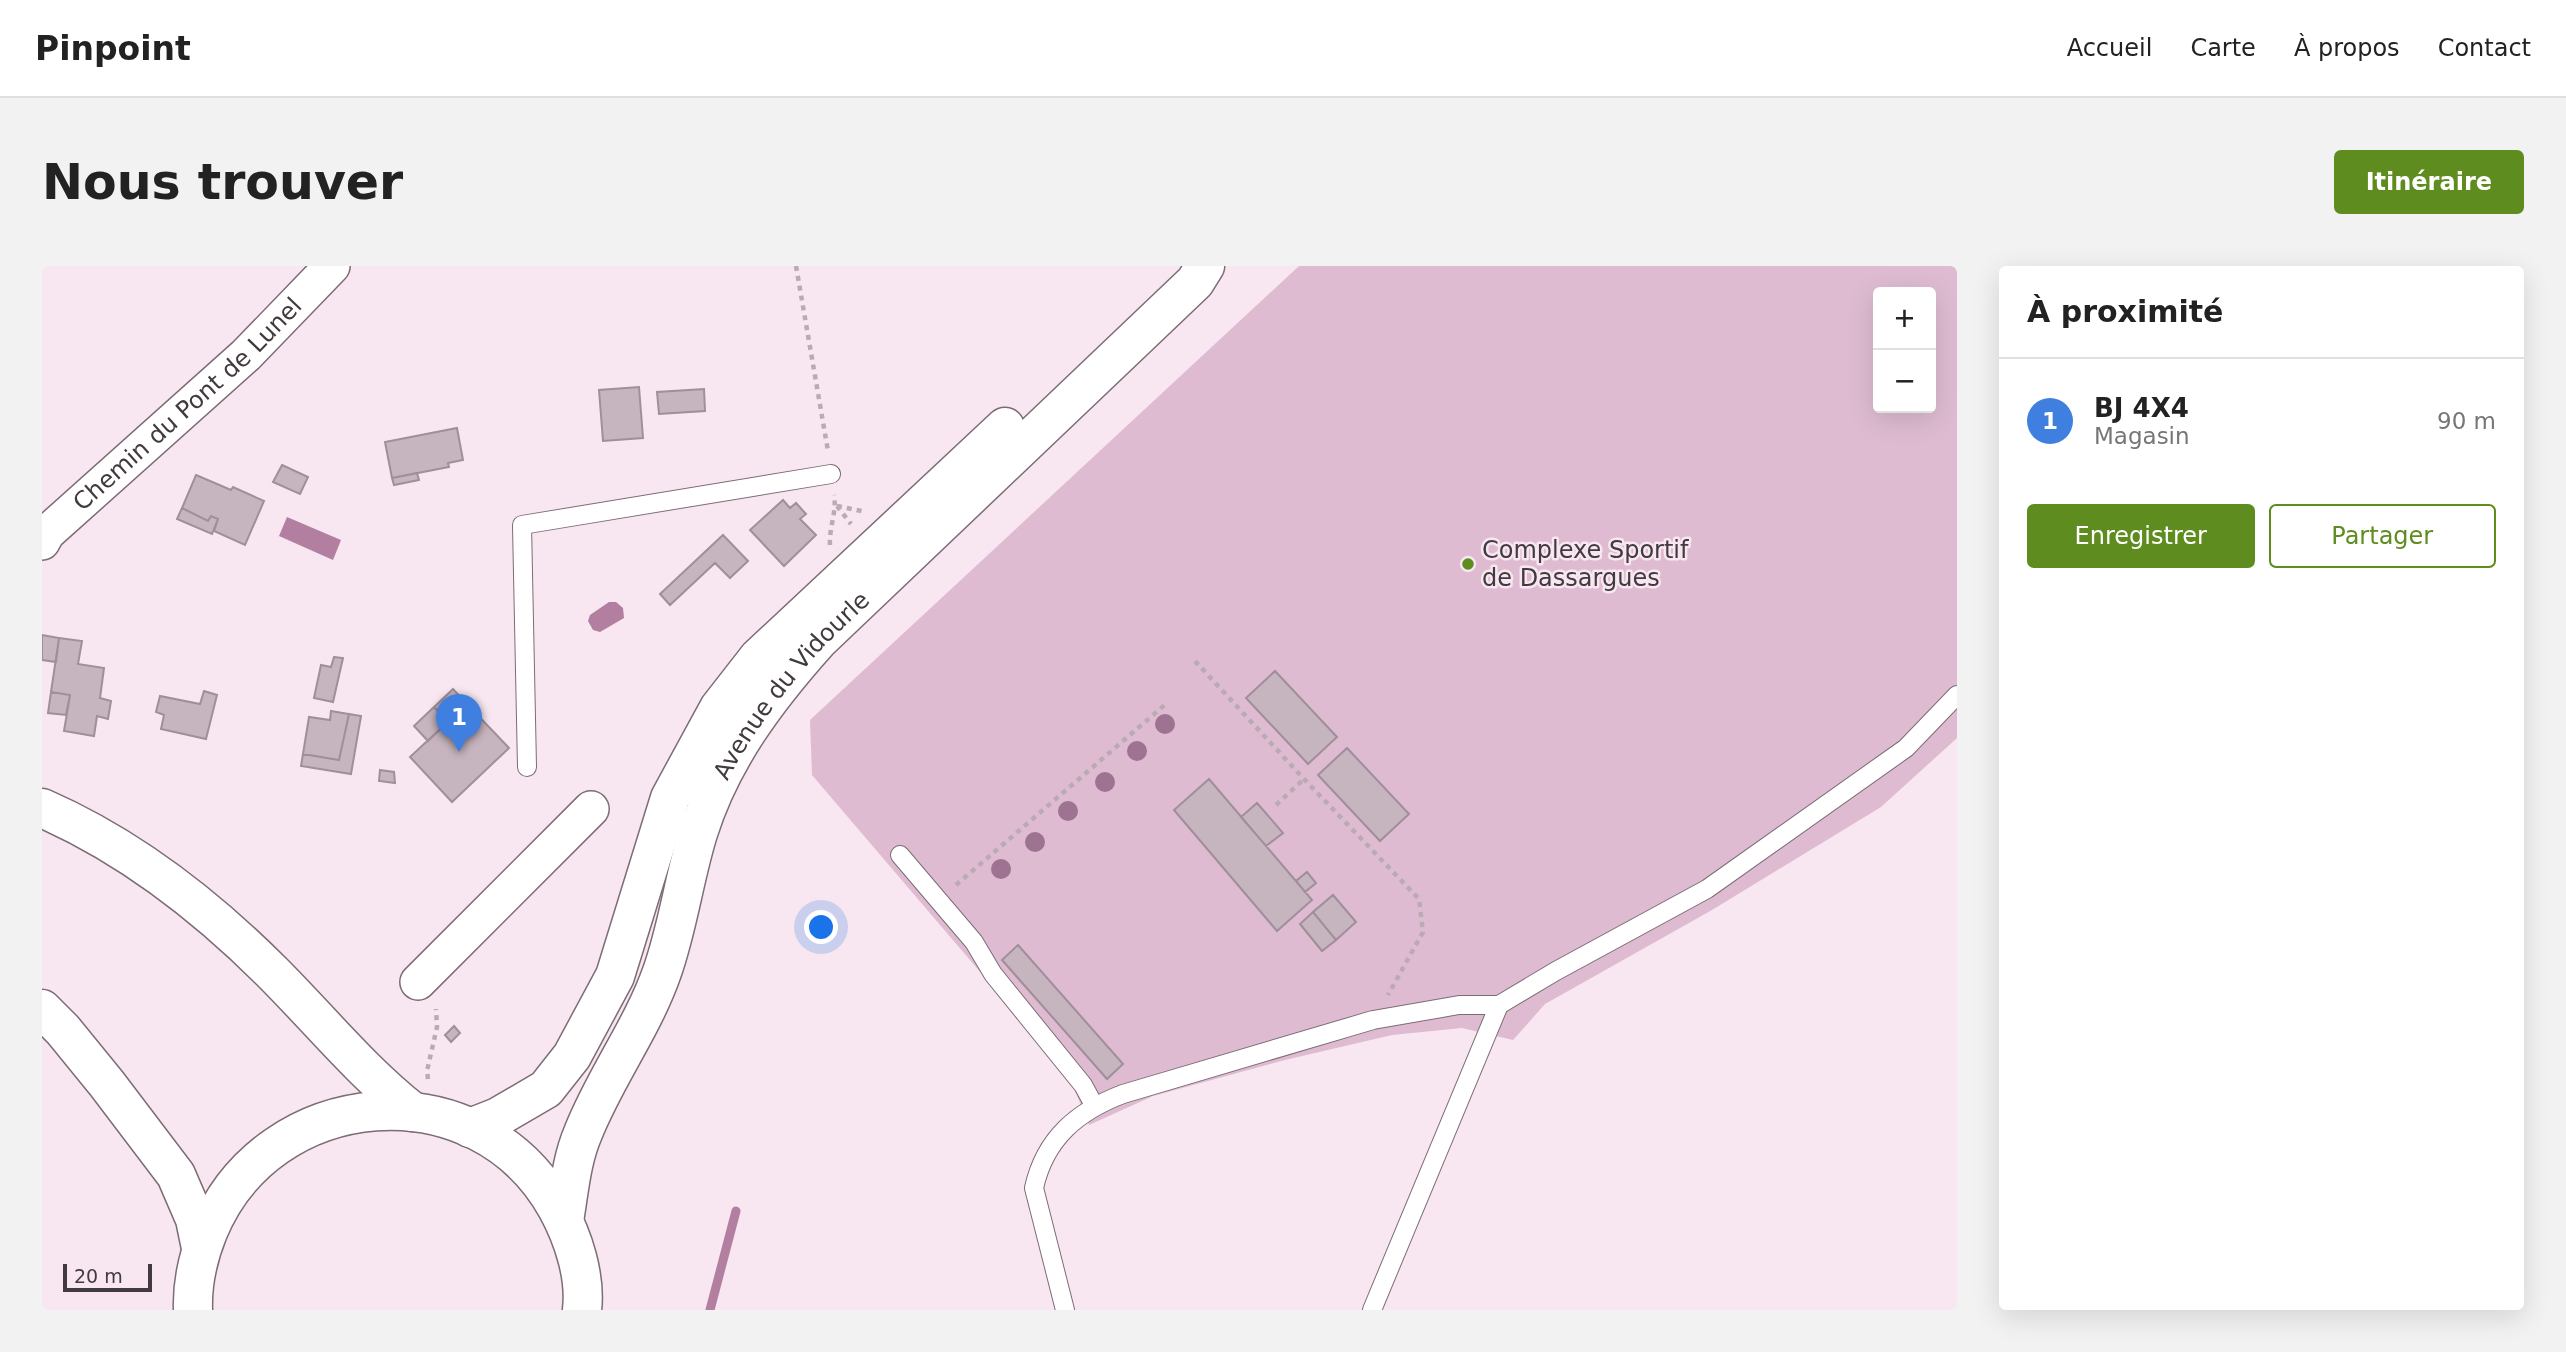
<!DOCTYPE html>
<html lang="fr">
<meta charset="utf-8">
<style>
:root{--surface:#fff;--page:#f2f2f2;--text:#222;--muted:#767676;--line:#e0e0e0;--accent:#5f8c1f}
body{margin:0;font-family:"DejaVu Sans",sans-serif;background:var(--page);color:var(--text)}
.controls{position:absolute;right:21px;top:21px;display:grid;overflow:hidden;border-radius:7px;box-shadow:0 7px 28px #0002}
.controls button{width:63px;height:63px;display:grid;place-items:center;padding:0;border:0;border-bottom:2px solid var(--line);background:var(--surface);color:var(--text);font:35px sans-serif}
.scale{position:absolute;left:21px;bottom:18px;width:89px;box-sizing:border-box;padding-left:7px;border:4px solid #413a3e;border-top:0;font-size:19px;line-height:24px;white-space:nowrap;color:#413a3e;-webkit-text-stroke:5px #f8e6f1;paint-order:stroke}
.you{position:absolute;left:780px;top:662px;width:24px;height:24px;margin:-18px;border:5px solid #fff;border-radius:50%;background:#1a73e8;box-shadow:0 0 0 10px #1a73e833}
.badge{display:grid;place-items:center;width:46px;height:46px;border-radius:50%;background:var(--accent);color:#fff;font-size:23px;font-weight:700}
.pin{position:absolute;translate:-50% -58px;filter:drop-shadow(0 2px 4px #0008)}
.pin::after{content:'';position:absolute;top:37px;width:24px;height:21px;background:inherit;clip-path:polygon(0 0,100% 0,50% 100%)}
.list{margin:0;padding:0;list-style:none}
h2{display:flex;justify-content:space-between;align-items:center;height:91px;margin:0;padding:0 28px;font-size:30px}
h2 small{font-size:23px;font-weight:400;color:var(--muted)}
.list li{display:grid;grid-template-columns:46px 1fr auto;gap:21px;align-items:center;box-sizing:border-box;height:126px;padding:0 28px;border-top:2px solid var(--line)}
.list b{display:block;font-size:26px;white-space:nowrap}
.list p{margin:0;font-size:23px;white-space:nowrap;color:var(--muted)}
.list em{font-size:23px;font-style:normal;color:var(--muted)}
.actions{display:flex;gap:14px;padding:21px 28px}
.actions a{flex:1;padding:16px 0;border:2px solid var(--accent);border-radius:7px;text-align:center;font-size:24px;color:var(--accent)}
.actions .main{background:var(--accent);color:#fff}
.map{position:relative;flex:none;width:1915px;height:1044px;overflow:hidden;border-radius:7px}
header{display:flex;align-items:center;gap:42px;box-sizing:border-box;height:98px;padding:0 35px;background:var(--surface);border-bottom:2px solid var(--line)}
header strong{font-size:33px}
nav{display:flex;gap:38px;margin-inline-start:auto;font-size:24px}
.intro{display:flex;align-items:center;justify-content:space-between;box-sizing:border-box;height:168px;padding:0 42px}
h1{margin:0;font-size:49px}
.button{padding:18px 32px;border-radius:7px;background:var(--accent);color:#fff;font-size:24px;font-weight:700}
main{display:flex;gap:42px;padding:0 42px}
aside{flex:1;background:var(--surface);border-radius:7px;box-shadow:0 7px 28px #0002}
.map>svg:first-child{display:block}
.green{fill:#debbd1;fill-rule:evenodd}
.water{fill:#b37fa1}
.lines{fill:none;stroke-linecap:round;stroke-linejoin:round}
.stream{stroke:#b37fa1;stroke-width:9}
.building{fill:#c6b4bf;stroke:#a08f9a;stroke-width:2}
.lane-casing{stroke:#7c6c76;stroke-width:20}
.street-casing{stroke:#7c6c76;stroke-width:38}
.secondary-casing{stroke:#7c6c76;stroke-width:41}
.primary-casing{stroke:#7c6c76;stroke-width:41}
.path{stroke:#b9aab3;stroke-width:4.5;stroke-dasharray:5 5;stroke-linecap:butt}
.lane{stroke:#fff;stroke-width:18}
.street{stroke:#fff;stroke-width:35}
.secondary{stroke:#fff;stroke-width:38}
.primary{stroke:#fff;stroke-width:38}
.tree{fill:#9e7391}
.poi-dot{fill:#5f8c1f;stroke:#f8e6f1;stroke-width:2.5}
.labels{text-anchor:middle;stroke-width:5;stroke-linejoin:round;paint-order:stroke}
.street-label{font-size:24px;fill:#413a3e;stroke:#f8e6f1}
.poi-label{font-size:24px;fill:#413a3e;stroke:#f8e6f1;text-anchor:start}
</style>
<header>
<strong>Pinpoint</strong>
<nav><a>Accueil</a><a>Carte</a><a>À propos</a><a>Contact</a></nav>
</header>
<div class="intro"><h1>Nous trouver</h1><a class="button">Itinéraire</a></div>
<main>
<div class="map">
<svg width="1915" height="1044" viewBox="0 0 1915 1044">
<rect width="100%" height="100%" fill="#f8e6f1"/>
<path class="green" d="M1257,0H1915V472L1839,541L1670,644L1503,738L1471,774L1420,762L1350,769L1243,794L1111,830L1047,859L1027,810L770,509L768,454ZM1836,26H1889V142H1836Z"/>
<path class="water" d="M245,251L299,274L291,294L237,270Z
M567,336H574L581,342L582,352L558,366L551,364L546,355L548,349Z"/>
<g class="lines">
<path class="stream" d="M668,1044L694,945"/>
</g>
<path class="building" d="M597,121L601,172L561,175L557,124Z
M662,123L663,145L617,148L615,126Z
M415,162L421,194L406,197L407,201L350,212L343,176Z
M240,199L266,211L258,228L231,216Z
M375,207L377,214L352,219L350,212Z
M154,209L189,224L191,221L222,235L203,279L172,265L176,253L169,250L166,255L140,242Z
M741,234L748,242L754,237L764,248L758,253L774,269L742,300L708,264Z
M140,242L166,255L169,250L176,253L170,268L135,253Z
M681,269L706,295L688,312L673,297L628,339L618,328Z
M0,369L17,372L14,396L0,394Z
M17,372L40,375L36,398L62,402L58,432L69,435L66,453L55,450L52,470L22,465L28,429L9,426Z
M292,391L301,392L291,436L272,432L279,399L289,401Z
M1233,405L1295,471L1266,498L1204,432Z
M411,423L425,438L406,456L392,441Z
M162,425L175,429L164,473L119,463L122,449L114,446L118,430L158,438Z
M9,426L28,429L24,449L6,447Z
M425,438L467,482L410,536L368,491Z
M392,441L406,456L386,475L372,460Z
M289,445L307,448L297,494L261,488L267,451L288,454Z
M307,448L319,450L309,508L259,500L261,488L297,494Z
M1305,482L1367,548L1338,575L1276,509Z
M338,504L352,506L353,517L337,515Z
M1167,513L1270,634L1235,665L1132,544Z
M1215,537L1241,567L1224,580L1199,551Z
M1265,606L1274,617L1263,626L1254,615Z
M1291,629L1314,656L1294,674L1271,646Z
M1271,646L1294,674L1280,685L1258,658Z
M976,679L1081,798L1065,813L960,694Z
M412,760L418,767L409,776L403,769Z"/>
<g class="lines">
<defs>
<path id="lane" d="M485,501L480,259L789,208
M858,589L932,676L951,708L1041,819L1052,839
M1023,1044L992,922C1003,872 1036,845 1081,828L1331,754L1417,739H1457
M1330,1044L1457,739L1514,705L1665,623L1864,482L1915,429"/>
<g id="street">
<path id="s1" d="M0,276L5,267L204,89L290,0"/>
<path d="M376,716L549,543"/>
</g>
<path id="secondary" d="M0,542C87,580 163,639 230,706C277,753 319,805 371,846
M0,743L21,764L65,818L134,909L153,953L159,982"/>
<g id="primary">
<path d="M428,862L456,851L504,823L530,790L573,710L628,532L677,442L716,392L963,161"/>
<path id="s2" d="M522,955C527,926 529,895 541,867C563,811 600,763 620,706C636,661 642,612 656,567C679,493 725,432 776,375L1153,16L1163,0"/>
<path d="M151,1044C150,1017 156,991 166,966C226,818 436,800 515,942C531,971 544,1010 540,1044"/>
</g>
</defs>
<use href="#lane" class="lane-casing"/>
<use href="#street" class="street-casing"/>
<use href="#secondary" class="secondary-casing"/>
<use href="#primary" class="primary-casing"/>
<path class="path" d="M754,0L786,185
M795,240L809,258
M795,240L824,246
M788,279C787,261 795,246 792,229
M1153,395L1262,513L1377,633L1381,666L1346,729
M1234,539L1262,513
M914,619L1125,437
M386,813L385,805L395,761L394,743"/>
<use href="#lane" class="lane"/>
<use href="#street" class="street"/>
<use href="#secondary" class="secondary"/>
<use href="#primary" class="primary"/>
</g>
<g class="tree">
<circle cx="1123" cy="458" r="10"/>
<circle cx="1095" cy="485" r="10"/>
<circle cx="1063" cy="516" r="10"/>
<circle cx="1026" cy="545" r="10"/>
<circle cx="993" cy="576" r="10"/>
<circle cx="959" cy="603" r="10"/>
</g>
<circle class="poi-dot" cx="1426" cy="298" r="7"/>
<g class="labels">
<g class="street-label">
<text dy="8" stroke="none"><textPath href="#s1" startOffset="201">Chemin du Pont de Lunel</textPath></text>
<text dy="8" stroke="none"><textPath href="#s2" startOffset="590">Avenue du Vidourle</textPath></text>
</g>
<g class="poi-label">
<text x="1440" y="292">Complexe Sportif<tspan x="1440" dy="28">de Dassargues</tspan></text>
</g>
</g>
</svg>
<div class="controls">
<button>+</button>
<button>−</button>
</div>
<div class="scale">20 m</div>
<div class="you"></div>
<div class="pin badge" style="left:417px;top:486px;background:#3f7fe0">1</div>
</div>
<aside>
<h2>À proximité<small></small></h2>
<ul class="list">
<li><span class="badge" style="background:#3f7fe0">1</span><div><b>BJ 4X4</b><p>Magasin</p></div><em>90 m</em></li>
</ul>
<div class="actions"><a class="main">Enregistrer</a><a>Partager</a></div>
</aside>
</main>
